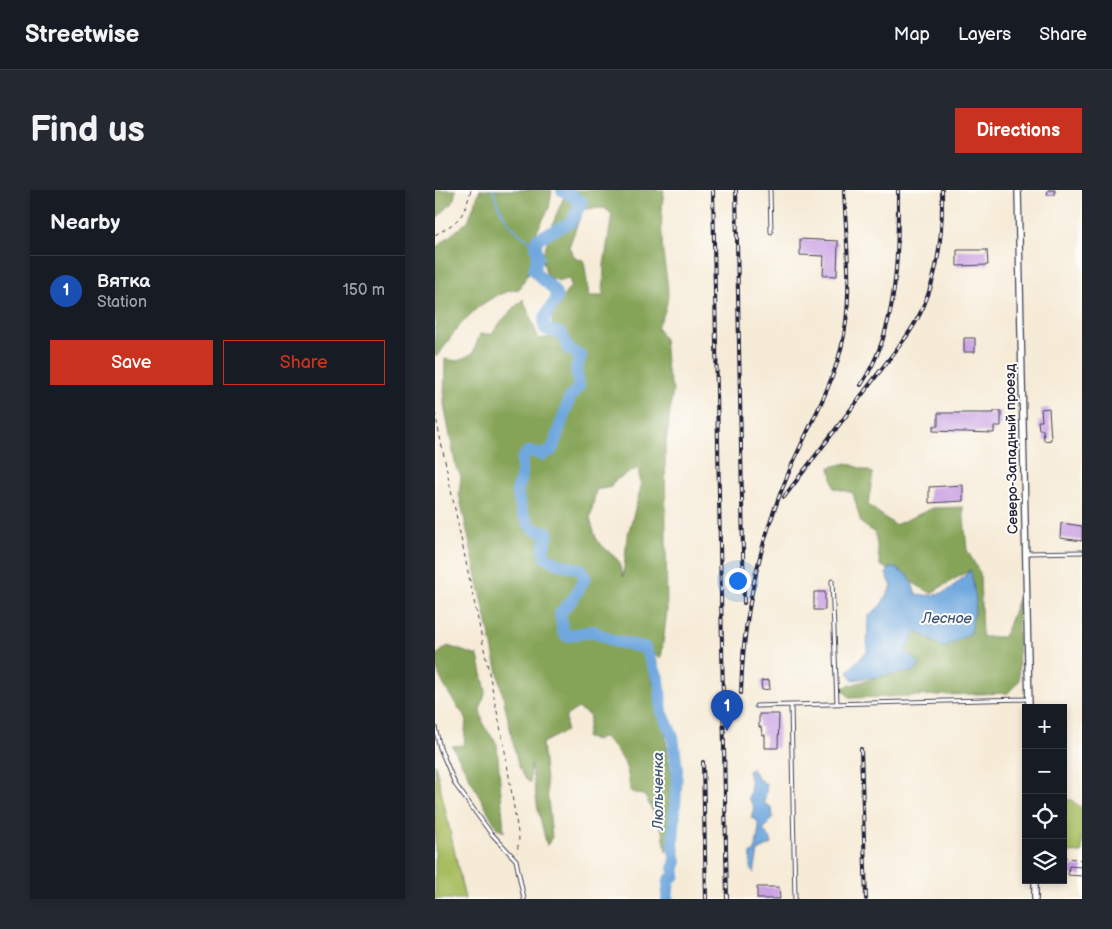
<!DOCTYPE html>
<meta charset="utf-8">
<style>
:root{--surface:#171b24;--page:#242831;--text:#f1f3f6;--muted:#9ea1a6;--line:#363941;--accent:#c8321e}
body{margin:0;font-family:"Balsamiq Sans",sans-serif;background:var(--page);color:var(--text)}
.controls{position:absolute;right:15px;bottom:15px;display:grid;overflow:hidden;border-radius:0px;box-shadow:0 2px 8px #0003}
.controls button{width:45px;height:45px;display:grid;place-items:center;padding:0;border:0;border-bottom:1px solid var(--line);background:var(--surface);color:var(--text);font:25px sans-serif}
.you{position:absolute;left:302px;top:390px;width:18px;height:18px;margin:-12px;border:4px solid #fff;border-radius:50%;background:#1a73e8;box-shadow:0 0 0 8px #1a73e833}
.badge{display:grid;place-items:center;width:32px;height:32px;border-radius:50%;background:var(--accent);color:#fff;font-size:16px;font-weight:700}
.pin{position:absolute;translate:-50% -41px;filter:drop-shadow(0 1px 2px #0008)}
.pin::after{content:'';position:absolute;top:26px;width:18px;height:15px;background:inherit;clip-path:polygon(0 0,100% 0,50% 100%)}
.list{margin:0;padding:0;list-style:none}
h2{display:flex;justify-content:space-between;align-items:center;height:65px;margin:0;padding:0 20px;font-size:21px}
h2 small{font-size:16px;font-weight:400;color:var(--muted)}
.list li{display:grid;grid-template-columns:32px 1fr auto;gap:15px;align-items:center;box-sizing:border-box;height:70px;padding:0 20px;border-top:1px solid var(--line)}
.list b{display:block;font-size:19px;white-space:nowrap}
.list p{margin:0;font-size:16px;white-space:nowrap;color:var(--muted)}
.list em{font-size:16px;font-style:normal;color:var(--muted)}
.actions{display:flex;gap:10px;padding:15px 20px}
.actions a{flex:1;padding:11px 0;border:1px solid var(--accent);border-radius:0px;text-align:center;font-size:18px;color:var(--accent)}
.actions .main{background:var(--accent);color:#fff}
.icon{flex:none;width:28px;height:28px;fill:none;stroke:currentColor;stroke-width:2;stroke-linecap:round;stroke-linejoin:round}
.map{position:relative;flex:none;width:647px;height:709px;overflow:hidden;border-radius:0px}
header{display:flex;align-items:center;gap:30px;box-sizing:border-box;height:70px;padding:0 25px;background:var(--surface);border-bottom:1px solid var(--line)}
header strong{font-size:24px}
nav{display:flex;gap:28px;margin-inline-start:auto;font-size:18px}
.intro{display:flex;align-items:center;justify-content:space-between;box-sizing:border-box;height:120px;padding:0 30px}
h1{margin:0;font-size:35px}
.button{padding:12px 22px;border-radius:0px;background:var(--accent);color:#fff;font-size:18px;font-weight:700}
main{display:flex;gap:30px;padding:0 30px}
aside{flex:1;background:var(--surface);border-radius:0px;box-shadow:0 2px 8px #0003}
.map>svg:first-child{display:block}
.green{fill:#a8bd62;stroke:#65704e}
.forest{fill:#86a458;stroke:#54634a;fill-rule:evenodd}
.water{fill:#70a7de;stroke:#49648c}
.lines{fill:none;stroke-linecap:round;stroke-linejoin:round}
.stream{stroke:#70a7de;stroke-width:2}
.river{stroke:#70a7de;stroke-width:12}
.building{fill:#c89fe3}
.service-casing{stroke:#424052;stroke-width:5}
.minor-casing{stroke:#424052;stroke-width:8}
.path{stroke:#424052;stroke-width:1;stroke-dasharray:4 4;stroke-linecap:butt}
.service{stroke:#fff;stroke-width:3}
.minor{stroke:#fff;stroke-width:5.5}
.rail-casing{stroke:#22223b;stroke-width:4}
.rail{stroke:#fdfcf7;stroke-width:2;stroke-dasharray:5.5;stroke-linecap:butt}
.labels{text-anchor:middle;stroke-width:4;stroke-linejoin:round;paint-order:stroke}
.street-label{font-size:14px;fill:#22223b;stroke:#fdfcf7}
.water-label{font-size:15px;font-style:italic;fill:#41577c;stroke:#fdfcf7}
</style>
<header>
<strong>Streetwise</strong>
<nav><a>Map</a><a>Layers</a><a>Share</a></nav>
</header>
<div class="intro"><h1>Find us</h1><a class="button">Directions</a></div>
<main>
<aside>
<h2>Nearby<small></small></h2>
<ul class="list">
<li><span class="badge" style="background:#1a4fb4">1</span><div><b>Вятка</b><p>Station</p></div><em>150 m</em></li>
</ul>
<div class="actions"><a class="main">Save</a><a>Share</a></div>
</aside>
<div class="map">
<svg width="647" height="709" viewBox="0 0 647 709">
<rect width="100%" height="100%" fill="#fdfcf7"/>
<filter id="ink" filterUnits="userSpaceOnUse"><feTurbulence type="fractalNoise" baseFrequency=".02" numOctaves="2"/><feDisplacementMap in="SourceGraphic" scale="10" xChannelSelector="R" yChannelSelector="G"/><feConvolveMatrix kernelMatrix="1 2 1 2 8 2 1 2 1" color-interpolation-filters="sRGB"/></filter>
<filter id="wash" filterUnits="userSpaceOnUse"><feTurbulence type="fractalNoise" baseFrequency=".0096" numOctaves="4" result="noise"/><feDisplacementMap in="SourceGraphic" scale="20" xChannelSelector="R" yChannelSelector="G"/><feGaussianBlur stdDeviation="1.12" result="paint"/><feColorMatrix in="noise" values="0 0 0 0 0 0 0 0 0 0 0 0 0 0 0 0 0 1.4 0 .05"/><feComposite in="paint" operator="in"/></filter>
<g filter="url(#wash)">
<rect width="100%" height="100%" fill="#f6ebd7"/>
<path class="green" d="M0,573L30,709H0Z
M628,610H636L647,618V663L628,662Z"/>
<path class="forest" d="M0,0H21L18,12L0,30Z
M45,0H117L114,18L99,47L97,56L98,75L84,99C48,104 22,135 4,165L0,166V58L33,31Z
M132,0H229C226,19 226,43 228,62C231,93 240,108 222,137L229,149L232,181L238,200L230,260L232,421L226,469L215,462L211,469L227,522L237,593L234,609L236,655L231,662L228,642L210,606L195,601C193,574 188,566 169,547L163,550L151,548L155,526L143,518L131,526V541L107,553L117,647L112,656L103,620L96,574L95,593L90,588L83,575L24,304L26,286L21,278L9,214L10,169L23,171L38,163L45,144H57L67,130L88,109L104,149L118,147L116,114L127,108L136,96L134,88L125,91L112,87L107,67L121,25ZM169,18L177,24L169,75L168,106H154L149,70L141,69L134,57L148,19ZM203,278L206,297L192,348L188,387L183,370L162,351L155,329L161,300L176,297L179,291Z
M412,273L438,283L433,315L460,335L498,318L528,317L532,360L545,383L547,447H569L583,409L584,491L573,503L415,508L406,498L485,474L469,460L481,441L535,380L496,403L445,375L440,343L426,333L418,303L399,298L395,277Z
M13,456L43,466L51,501L45,520L49,536L62,554L69,642L62,638L17,556L29,555L31,528C19,512 0,487 0,466Z"/>
<path class="water" d="M456,376L474,386L481,404C510,409 516,398 536,380L541,411L536,443L509,458L481,441L470,460L485,474L481,481L417,490L413,481L432,461L433,427L446,415L457,396L451,384Z
M317,579L323,588L332,595L329,613L337,618L338,628L328,640L335,647L337,654L323,661L319,683L315,678L316,663L320,661L324,638L322,630L316,628L319,617L313,608C317,602 316,589 313,581Z"/>
<g class="lines">
<path class="stream" d="M58,0C65,27 78,41 101,56"/>
<path class="river" d="M127,0L147,12L136,32L102,49L101,56L103,67L99,79C105,92 119,93 122,108C116,118 106,126 110,139L127,144L133,159L146,166L141,179L144,196L135,207L117,260L107,265L99,262H93L87,269V284L82,301L87,323L96,337L103,341L112,342L113,345L108,361L110,367L123,374L146,379L150,388L137,410L125,423L128,442L131,446L158,441L178,451L207,457L210,458L224,490L227,522L238,547L242,579L238,656L241,672L239,676L240,685L234,690L232,709"/>
</g>
<g id="blocks">
<path class="building" d="M613,0H620V5H612Z
M365,49L403,51L402,86L388,85L389,66L365,65Z
M522,60H552L553,75L522,76Z
M529,148H540V162H529Z
M614,218L616,250L609,251L608,240H604L603,231H607L606,219Z
M559,221H566V236H559V243L498,241V236H503V223H559Z
M528,295V311L494,313V297Z
M626,333L647,336V351L625,348Z
M379,402H390V420H379Z
M334,490L335,499L327,500L326,491Z
M324,524H344L343,558H330V545H327L326,537H324Z
M634,676L647,677V686L633,685Z
M322,697H344L345,709H322Z"/>
</g>
</g>
<g filter="url(#ink)">
<use href="#blocks" fill-opacity="0" stroke="#424052" stroke-width="1"/>
<g class="lines">
<defs>
<path id="service" d="M335,0L336,42
M592,363L647,362
M397,391L402,513
M321,516L356,515
M0,537L5,558L20,594L55,642L81,670L89,709
M360,709L356,515L593,509"/>
<path id="minor" d="M583,0L594,518
M600,690V709"/>
</defs>
<use href="#service" class="service-casing"/>
<use href="#minor" class="minor-casing"/>
<path class="path" d="M0,45C25,30 28,29 36,0
M0,223L69,555L84,649L82,663
M628,667L647,670"/>
<use href="#service" class="service"/>
<use href="#minor" class="minor"/>
<defs>
<path id="rail" d="M278,0L292,709
M301,0L309,413
M426,195C464,137 463,66 463,0
M349,307L471,147C502,104 508,51 507,0
M306,503C308,426 324,352 354,282C371,241 395,202 406,159C419,109 411,52 409,0
M426,559L431,709
M268,572L271,709"/>
</defs>
<use href="#rail" class="rail-casing"/>
<use href="#rail" class="rail"/>
</g>
</g>
<g class="labels">
<g class="street-label">
<text transform="translate(576 259) rotate(-91)" y="5">Северо-Западный проезд</text>
</g>
<g class="water-label">
<text x="512" y="433">Лесное</text>
<text transform="translate(223 601) rotate(-90)" y="5">Люльченка</text>
</g>
</g>
</svg>
<div class="controls">
<button>+</button>
<button>−</button>
<button><svg class="icon" aria-label="locate" viewBox="0 0 24 24"><circle cx="12" cy="12" r="6"/><path d="M12 2v4M12 18v4M2 12h4M18 12h4"/></svg></button>
<button><svg class="icon" aria-label="layers" viewBox="0 0 24 24"><path d="M12 4l9 5-9 5-9-5zM3 14l9 5 9-5"/></svg></button>
</div>
<div class="you"></div>
<div class="pin badge" style="left:292px;top:541px;background:#1a4fb4">1</div>
</div>
</main>
